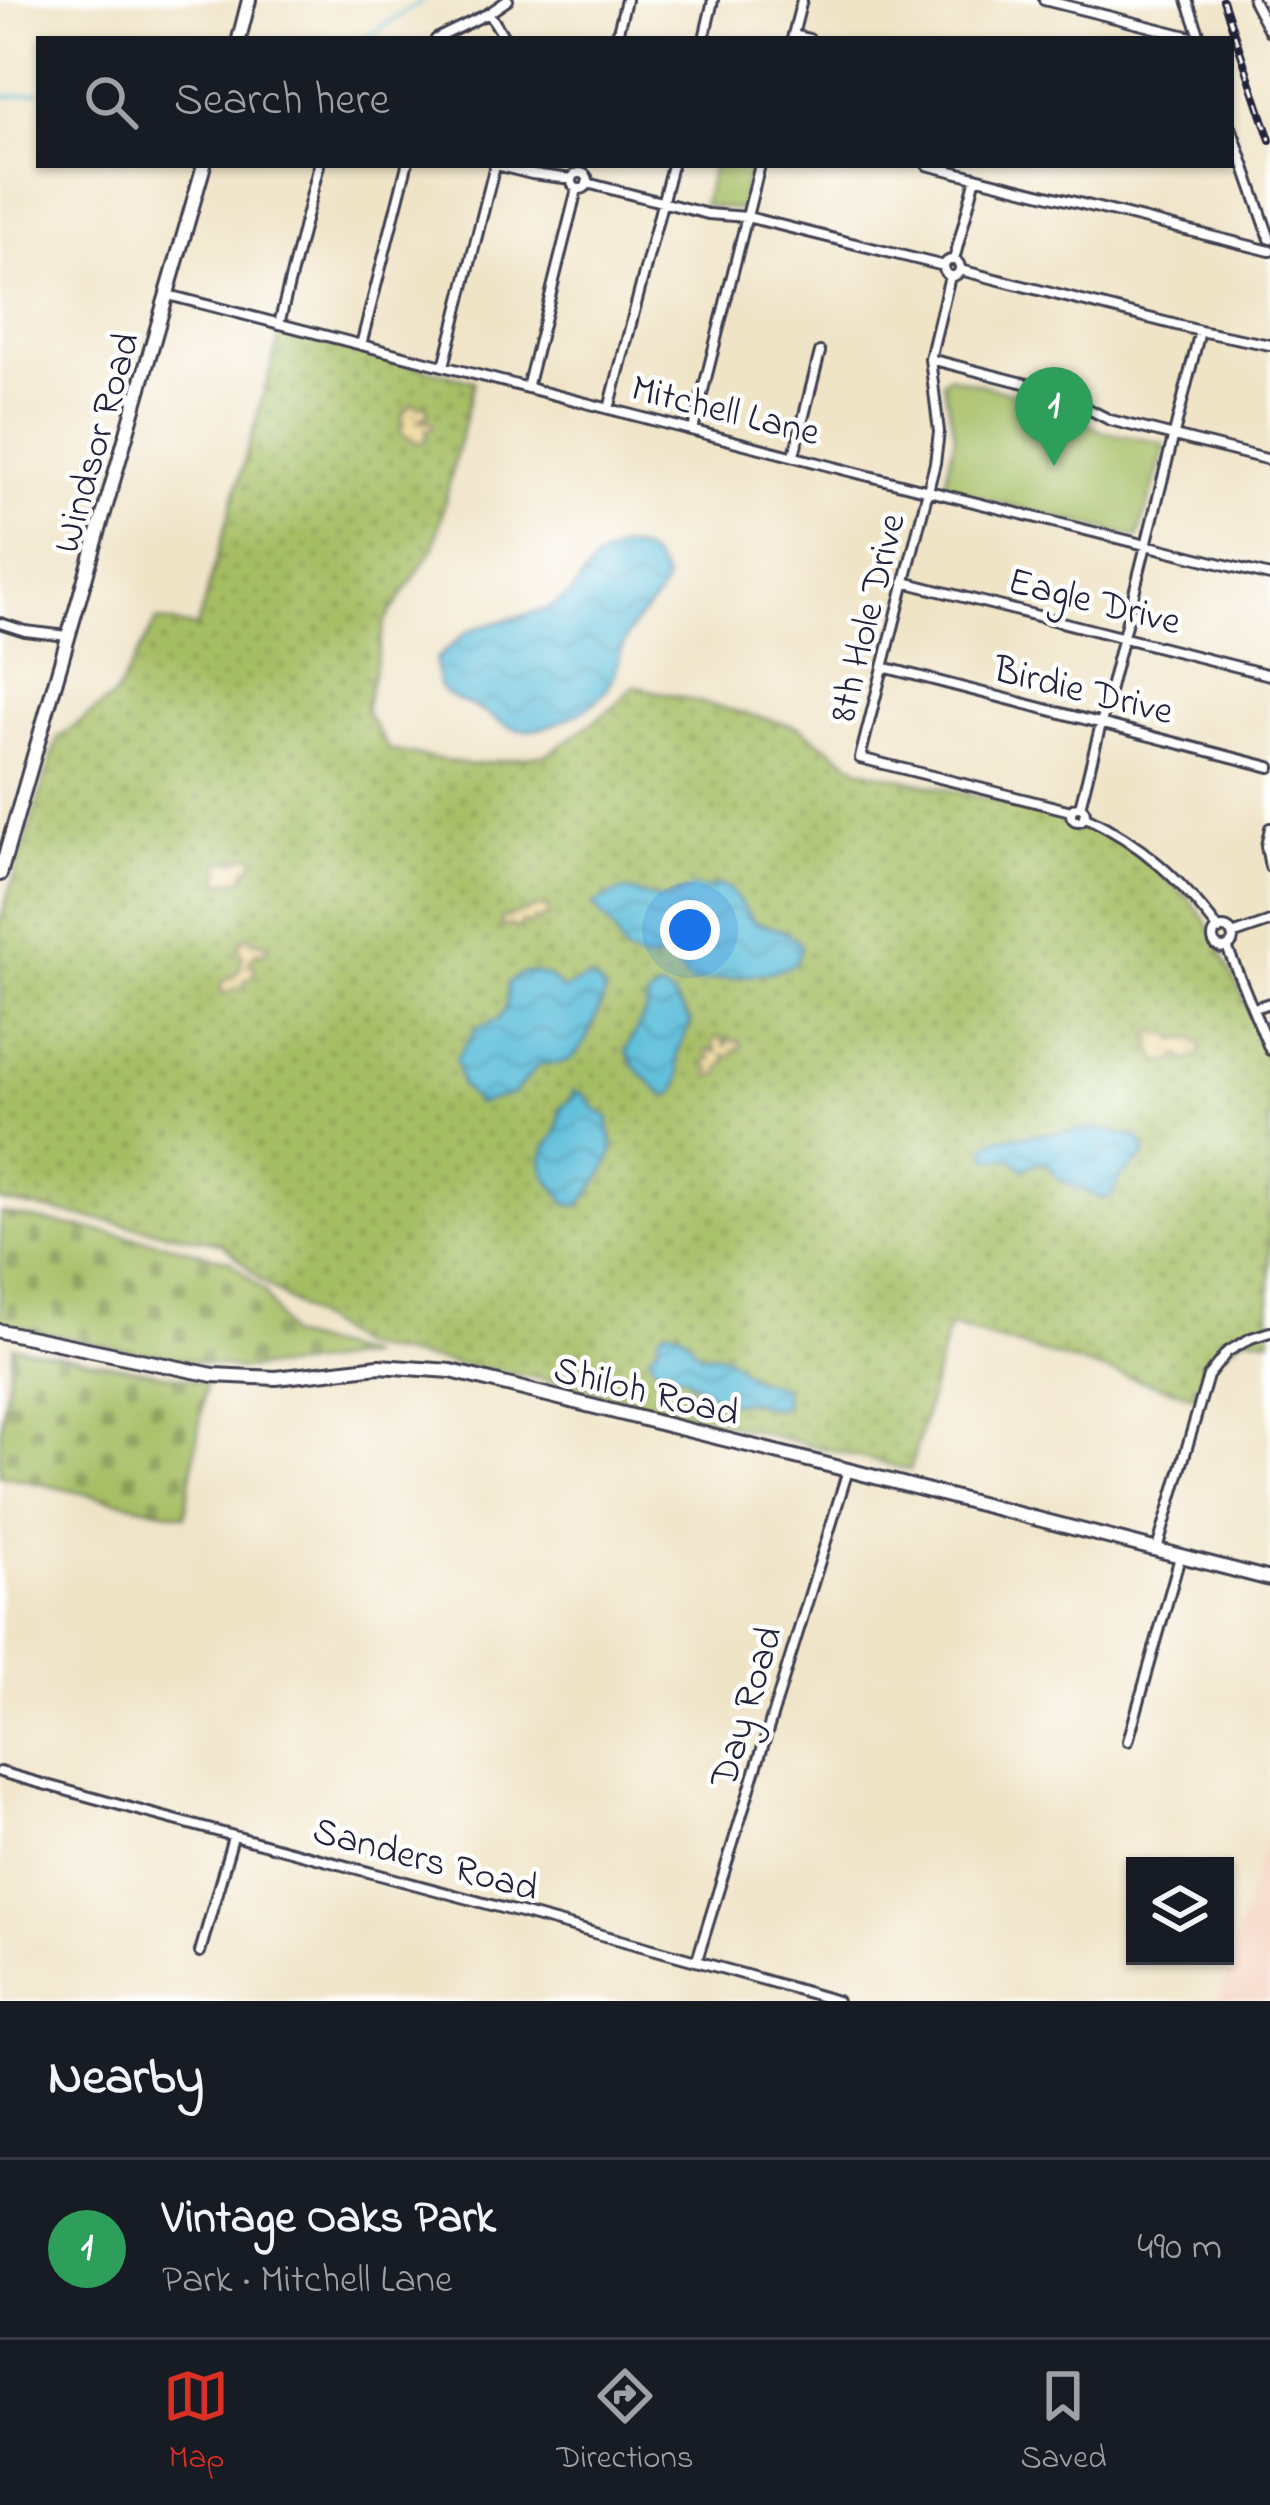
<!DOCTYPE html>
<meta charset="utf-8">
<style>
:root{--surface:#171b24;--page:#242831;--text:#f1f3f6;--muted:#9ea1a6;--line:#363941;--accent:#d93025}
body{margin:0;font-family:"Indie Flower",sans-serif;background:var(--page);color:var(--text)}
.controls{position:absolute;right:36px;bottom:36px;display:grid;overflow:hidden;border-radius:0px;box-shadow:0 3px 9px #0004}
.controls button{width:108px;height:108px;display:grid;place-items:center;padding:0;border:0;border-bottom:3px solid var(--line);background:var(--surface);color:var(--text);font:60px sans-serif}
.you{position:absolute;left:690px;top:930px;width:42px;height:42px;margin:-30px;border:9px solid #fff;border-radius:50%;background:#1a73e8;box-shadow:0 0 0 18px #1a73e833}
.badge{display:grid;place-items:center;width:78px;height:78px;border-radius:50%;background:var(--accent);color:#fff;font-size:39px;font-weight:700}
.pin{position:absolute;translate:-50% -99px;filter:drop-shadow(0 3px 6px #0008)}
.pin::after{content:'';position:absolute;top:63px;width:42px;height:36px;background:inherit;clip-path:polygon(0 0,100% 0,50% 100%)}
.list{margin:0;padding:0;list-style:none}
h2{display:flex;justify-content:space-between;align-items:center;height:156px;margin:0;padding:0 48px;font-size:51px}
h2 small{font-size:39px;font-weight:400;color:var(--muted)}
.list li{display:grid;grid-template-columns:78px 1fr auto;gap:36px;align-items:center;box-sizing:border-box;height:180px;padding:0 48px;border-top:3px solid var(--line)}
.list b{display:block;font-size:45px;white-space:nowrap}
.list p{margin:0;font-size:39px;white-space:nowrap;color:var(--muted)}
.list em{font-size:39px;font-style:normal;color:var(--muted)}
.icon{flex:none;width:66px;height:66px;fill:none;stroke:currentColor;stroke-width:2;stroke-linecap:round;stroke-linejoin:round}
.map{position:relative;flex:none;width:1270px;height:2001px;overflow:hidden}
.search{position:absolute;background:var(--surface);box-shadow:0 3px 9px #0004;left:36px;right:36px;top:36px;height:132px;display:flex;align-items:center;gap:30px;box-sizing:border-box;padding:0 42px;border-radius:0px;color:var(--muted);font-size:45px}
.sheet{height:336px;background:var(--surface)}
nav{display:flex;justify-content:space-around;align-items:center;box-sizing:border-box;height:168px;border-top:3px solid var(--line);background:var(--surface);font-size:33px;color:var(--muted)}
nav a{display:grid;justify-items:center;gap:6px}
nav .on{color:var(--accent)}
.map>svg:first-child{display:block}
.built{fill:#f4d3c0}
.grass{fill:url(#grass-dots);stroke:#647050;stroke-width:3}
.sand{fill:url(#sand-dots);stroke:#887e6c;stroke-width:3}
.cemetery{fill:url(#cemetery-stones);stroke:#647050;stroke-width:3}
.park{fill:#a6be64;stroke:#647050;stroke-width:3}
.water{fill:url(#water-waves);stroke:#3f708a;stroke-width:3}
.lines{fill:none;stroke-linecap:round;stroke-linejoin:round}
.stream{stroke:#5cbeda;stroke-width:3}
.street-casing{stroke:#413f50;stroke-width:14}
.secondary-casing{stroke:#413f50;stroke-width:18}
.street{stroke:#fff;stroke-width:8}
.secondary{stroke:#fff;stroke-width:12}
.rail-casing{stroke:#22223b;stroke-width:8}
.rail{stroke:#fff;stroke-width:3;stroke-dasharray:9;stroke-linecap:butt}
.labels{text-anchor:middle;stroke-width:9;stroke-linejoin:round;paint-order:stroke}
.street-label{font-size:39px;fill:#22223b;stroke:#fff}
</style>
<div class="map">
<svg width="1270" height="2001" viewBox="0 0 1270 2001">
<defs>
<pattern id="grass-dots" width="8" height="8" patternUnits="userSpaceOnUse" patternTransform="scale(3)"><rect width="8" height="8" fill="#a6be64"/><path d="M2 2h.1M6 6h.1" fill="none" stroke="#879a54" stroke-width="1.8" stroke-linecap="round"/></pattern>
<pattern id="sand-dots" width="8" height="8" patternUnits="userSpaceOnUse" patternTransform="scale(3)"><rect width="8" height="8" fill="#eeda9e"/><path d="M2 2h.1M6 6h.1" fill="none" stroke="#ccbb89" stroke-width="1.8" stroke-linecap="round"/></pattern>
<pattern id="cemetery-stones" width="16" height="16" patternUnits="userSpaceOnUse" patternTransform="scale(3)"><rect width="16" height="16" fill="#a6be64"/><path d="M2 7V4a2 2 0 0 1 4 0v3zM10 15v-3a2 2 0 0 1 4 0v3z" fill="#879a54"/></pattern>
<pattern id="water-waves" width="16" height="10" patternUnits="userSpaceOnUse" patternTransform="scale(3)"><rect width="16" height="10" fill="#5cbeda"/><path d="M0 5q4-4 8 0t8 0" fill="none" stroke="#4c9ab2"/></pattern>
</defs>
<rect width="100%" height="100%" fill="#fff"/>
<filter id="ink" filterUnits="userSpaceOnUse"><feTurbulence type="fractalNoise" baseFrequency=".00833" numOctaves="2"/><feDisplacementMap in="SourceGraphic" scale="24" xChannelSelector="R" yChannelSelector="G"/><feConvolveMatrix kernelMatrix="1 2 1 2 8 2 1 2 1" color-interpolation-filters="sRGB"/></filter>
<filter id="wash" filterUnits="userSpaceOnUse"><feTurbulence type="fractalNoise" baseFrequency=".004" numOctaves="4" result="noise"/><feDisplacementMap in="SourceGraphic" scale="48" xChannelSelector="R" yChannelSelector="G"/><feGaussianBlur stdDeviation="2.7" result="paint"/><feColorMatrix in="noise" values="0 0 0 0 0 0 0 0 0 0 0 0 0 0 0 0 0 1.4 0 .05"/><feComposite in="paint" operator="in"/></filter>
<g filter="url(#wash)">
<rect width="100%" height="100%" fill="#f0e4c7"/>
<path class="built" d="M1270,1820V2001H1218Z"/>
<path class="grass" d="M281,332L474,381L434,547L385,621L365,710L389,750L471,765L548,754L613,708L634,686L799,727L860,769L1062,816L1127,844L1186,895L1204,917L1247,1005L1270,1072V1339L1245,1336L1215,1359L1195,1396L949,1326L910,1470L559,1382L359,1347L291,1302L261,1280L222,1243L0,1201V921L58,738L115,696L157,620L197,628Z"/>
<path class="sand" d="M413,403L419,407L425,405L429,413L418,421L428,420L433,425L431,429L426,431V440L415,443L402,433L400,428L404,422L402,414Z
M249,855L255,857L254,864L244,871L246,877L219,883L221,861H235Z
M535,907L547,908L550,916H544L540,921L535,919L531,925L523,922L517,929L510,925L501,928L502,918L526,912Z
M250,935L252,941L267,944L268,949L264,952H256L254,957L250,958V964L256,969L252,977L244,980V987L230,990L225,995L221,992V983L239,971L243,956L239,949L241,940Z
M1155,1031L1172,1035L1176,1040C1186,1038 1196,1037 1202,1047L1198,1057L1187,1060L1179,1054L1175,1061L1160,1062L1151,1049L1153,1042L1149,1035Z
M717,1037L722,1039L725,1046L730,1038L734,1042L739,1040L742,1046L733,1050L732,1056L724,1055L726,1064L720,1066L721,1072L711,1077L708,1073L712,1068L706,1067L705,1064L712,1058L706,1053L708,1050L717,1052L713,1042Z"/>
<path class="cemetery" d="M0,1213L164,1243L230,1261L265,1292L288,1336L369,1356L297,1366L239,1369L118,1349L0,1323Z
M13,1346L206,1382L185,1516L0,1475V1432Z"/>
<path class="park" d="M713,165H750L740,210L703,205Z
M948,376L1039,400L1104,432L1163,443L1165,449L1138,538L950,490L945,483L955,436L943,381Z"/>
<path class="water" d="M621,547C646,547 654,558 666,579C657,609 644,607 630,631C619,649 618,676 605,692C591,710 544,733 521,730C503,728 487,712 470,705C442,694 435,691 436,659L469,630L547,609L571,594L596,560Z
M718,885L729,888L754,922C774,928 788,929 801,946C799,953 799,959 793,964C777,975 715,979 692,983L669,958L659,956L655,960H640L624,952L615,932L593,904L624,890L659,899H669L693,887L705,889Z
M533,972L550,977L562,990L588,978L600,984L605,994C599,1011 584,1052 569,1060C560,1065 549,1063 540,1064L513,1094L477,1104L461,1084L456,1059L477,1028L497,1020L506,1009L508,983L522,973Z
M661,989L672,996L691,1022C688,1030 680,1044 678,1052C675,1070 686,1074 673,1094L664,1095L634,1066L626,1050L645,1014L648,997Z
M573,1091L584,1094L597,1111L609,1117C607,1129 612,1135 613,1146C614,1163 590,1193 579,1206L567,1204L545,1174L542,1159L546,1147L556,1134L562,1106L573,1098Z
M1098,1129L1139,1138L1146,1151L1142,1159L1119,1179L1112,1195L1103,1199L1058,1179L1052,1168L1047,1164L1036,1163L1023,1169L1012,1159L990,1158L985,1152L986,1146L998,1138Z
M664,1329C685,1327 688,1342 700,1354C741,1351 730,1369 755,1379C767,1383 773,1382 784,1389V1405L775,1409L748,1401L731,1403L715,1397L684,1376L655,1366L649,1356L658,1345L659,1336Z"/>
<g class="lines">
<path class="stream" d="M363,39L424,0
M0,98L39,92"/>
</g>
</g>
<g filter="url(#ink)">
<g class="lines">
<defs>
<path id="street" d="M1044,0L1199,39
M1187,0L1201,39
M1253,0L1270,32
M489,13L505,39
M793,35L809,39
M436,39L489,13L508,0
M616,39L626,0
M704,39L713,0
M792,39L802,0
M1231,127L1270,239
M496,165L532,174L572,179
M927,165L1270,251
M572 181a8 8 0 1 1 16 0a8 8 0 1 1-16 0Z
M587,183L708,214L747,217L944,266
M954,260L976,177
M944 268a8 8 0 1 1 16 0a8 8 0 1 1-16 0Z
M960,270L1200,331L1270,345
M950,276L930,359L939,432L935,463L860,758L1071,811
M168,295L861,474L1270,576
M279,324L319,165
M361,345L407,165
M930,359L1051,390L1110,420L1270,460
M444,366L495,165
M527,388L577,189
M609,409L672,165
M693,430L760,165
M794,455L820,352
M904,582L1270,675
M0,623L25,631L67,636
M883,667L1270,767
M1080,807L1200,331
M1071 814a7 7 0 1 1 14 0a7 7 0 1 1-14 0Z
M1084,816C1143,844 1180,879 1219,930
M1270,828L1266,846L1270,867
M1213 938a10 10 0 1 1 20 0a10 10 0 1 1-20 0Z
M1232,935L1270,922
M1227,947L1270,1050
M1254,1008L1270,1003
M1157,1549L1208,1376L1227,1352L1251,1338L1270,1332
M1128,1741L1180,1557
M0,1772C278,1850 559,1920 837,2001
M200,1952L233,1837
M697,1960L848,1470"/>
<path id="secondary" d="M239,39L249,0
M0,874L204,165
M0,1331L213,1375L276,1378L379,1366L451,1371L848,1470L1270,1579"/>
</defs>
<use href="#street" class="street-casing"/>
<use href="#secondary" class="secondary-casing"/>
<use href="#street" class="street"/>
<use href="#secondary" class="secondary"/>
<defs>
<path id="rail" d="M1223,0L1270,140"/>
</defs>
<use href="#rail" class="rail-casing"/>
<use href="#rail" class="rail"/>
</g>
</g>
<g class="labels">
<g class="street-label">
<text transform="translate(726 408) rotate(14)" y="14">Mitchell Lane</text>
<text transform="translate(94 442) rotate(-74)" y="14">Windsor Road</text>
<text transform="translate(1095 599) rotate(14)" y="14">Eagle Drive</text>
<text transform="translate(865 617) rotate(-76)" y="14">8th Hole Drive</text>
<text transform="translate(1084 688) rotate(14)" y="14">Birdie Drive</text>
<text transform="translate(647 1389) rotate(14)" y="14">Shiloh Road</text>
<text transform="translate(744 1706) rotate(-73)" y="14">Day Road</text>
<text transform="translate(426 1857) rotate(15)" y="14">Sanders Road</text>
</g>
</g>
</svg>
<div class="controls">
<button><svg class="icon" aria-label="layers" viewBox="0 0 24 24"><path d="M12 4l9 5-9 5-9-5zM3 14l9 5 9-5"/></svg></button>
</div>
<div class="you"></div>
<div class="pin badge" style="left:1054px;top:466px;background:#2e9e5b">1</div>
<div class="search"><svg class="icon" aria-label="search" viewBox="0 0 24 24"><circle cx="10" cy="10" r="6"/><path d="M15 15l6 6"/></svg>Search here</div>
</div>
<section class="sheet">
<h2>Nearby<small></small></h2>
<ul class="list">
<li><span class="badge" style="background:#2e9e5b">1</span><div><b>Vintage Oaks Park</b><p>Park · Mitchell Lane</p></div><em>490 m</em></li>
</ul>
</section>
<nav>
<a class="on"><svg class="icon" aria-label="map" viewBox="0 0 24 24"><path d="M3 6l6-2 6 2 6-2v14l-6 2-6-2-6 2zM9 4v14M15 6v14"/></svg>Map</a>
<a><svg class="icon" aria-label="directions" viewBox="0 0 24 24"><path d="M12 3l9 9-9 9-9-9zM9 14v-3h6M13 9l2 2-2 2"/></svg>Directions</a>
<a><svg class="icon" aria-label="saved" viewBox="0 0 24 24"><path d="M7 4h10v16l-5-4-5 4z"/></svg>Saved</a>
</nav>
